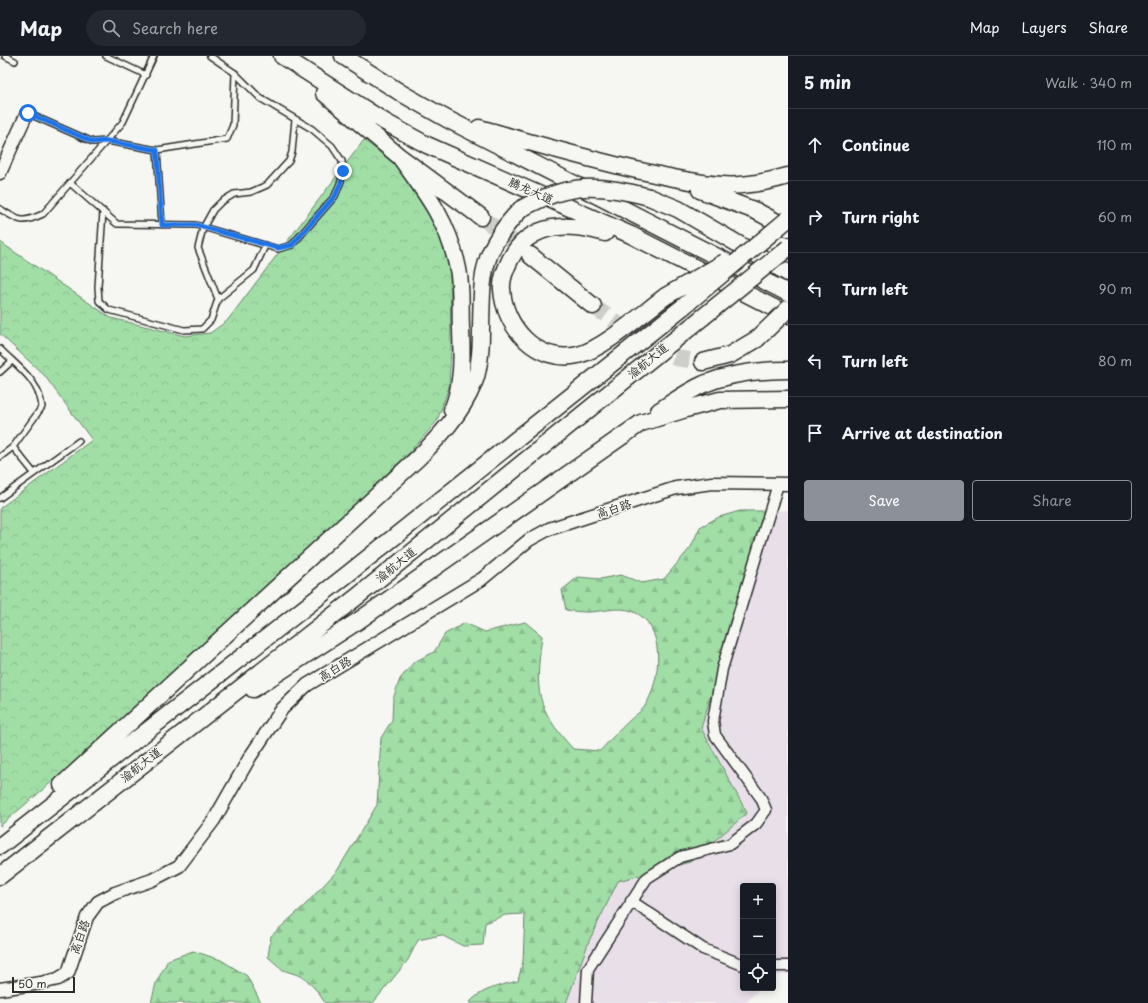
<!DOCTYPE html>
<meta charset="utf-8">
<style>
:root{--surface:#171b24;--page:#242831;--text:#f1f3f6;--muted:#9ea1a6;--line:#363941;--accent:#8c9099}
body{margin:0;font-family:"Playpen Sans","LXGW WenKai TC",sans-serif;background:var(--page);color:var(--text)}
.controls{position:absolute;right:12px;bottom:12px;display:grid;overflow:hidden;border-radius:4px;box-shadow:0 2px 10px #0003}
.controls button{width:36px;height:36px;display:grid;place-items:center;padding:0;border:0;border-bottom:1px solid var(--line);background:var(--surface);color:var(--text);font:20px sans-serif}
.scale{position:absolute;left:12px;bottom:10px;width:63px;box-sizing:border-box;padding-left:4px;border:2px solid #2b2b2b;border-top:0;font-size:11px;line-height:14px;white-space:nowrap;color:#2b2b2b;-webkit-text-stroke:3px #f6f6f2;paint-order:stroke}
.stop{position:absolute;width:12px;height:12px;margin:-9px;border:3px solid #1a73e8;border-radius:50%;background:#fff}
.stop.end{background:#1a73e8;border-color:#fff;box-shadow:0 1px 4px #0008}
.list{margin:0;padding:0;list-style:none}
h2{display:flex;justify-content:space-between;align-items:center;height:52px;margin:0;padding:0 16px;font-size:17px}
h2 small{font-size:13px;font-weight:400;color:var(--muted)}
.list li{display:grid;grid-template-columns:26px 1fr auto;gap:12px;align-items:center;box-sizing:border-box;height:72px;padding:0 16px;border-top:1px solid var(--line)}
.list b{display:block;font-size:15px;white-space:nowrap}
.list em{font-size:13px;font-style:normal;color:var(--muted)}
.actions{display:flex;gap:8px;padding:12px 16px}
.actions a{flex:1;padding:9px 0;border:1px solid var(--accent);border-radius:4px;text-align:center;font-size:14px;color:var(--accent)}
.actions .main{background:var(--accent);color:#fff}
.icon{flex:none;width:22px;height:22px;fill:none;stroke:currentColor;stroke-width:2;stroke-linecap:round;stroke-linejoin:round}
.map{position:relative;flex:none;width:788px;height:947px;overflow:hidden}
header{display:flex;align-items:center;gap:24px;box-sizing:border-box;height:56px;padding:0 20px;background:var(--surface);border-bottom:1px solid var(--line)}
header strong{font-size:19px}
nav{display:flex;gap:22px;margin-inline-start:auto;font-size:14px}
.search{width:280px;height:36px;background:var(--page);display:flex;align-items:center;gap:10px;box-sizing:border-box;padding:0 14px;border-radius:22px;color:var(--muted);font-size:15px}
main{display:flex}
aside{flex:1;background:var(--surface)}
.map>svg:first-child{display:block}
.built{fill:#e8dfe9}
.forest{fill:url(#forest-firs);stroke:#668468}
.park{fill:url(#park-crowns);stroke:#668468}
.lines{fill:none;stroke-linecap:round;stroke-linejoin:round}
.trunk-tunnel{stroke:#cdcdca;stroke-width:16;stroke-dasharray:16 8;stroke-linecap:butt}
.service-casing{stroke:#2b2b2b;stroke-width:8}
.minor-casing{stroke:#2b2b2b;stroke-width:13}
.tertiary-casing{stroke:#2b2b2b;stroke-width:15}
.trunk-casing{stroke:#2b2b2b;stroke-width:19}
.service{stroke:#f6f6f2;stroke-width:5}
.minor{stroke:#f6f6f2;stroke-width:10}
.tertiary{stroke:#f6f6f2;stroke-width:12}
.trunk{stroke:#f6f6f2;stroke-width:16}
.trunk-bridge-casing{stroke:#2b2b2b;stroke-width:19;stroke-linecap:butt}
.trunk-bridge{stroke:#f6f6f2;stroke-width:16}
.route{stroke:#1a73e8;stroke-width:5}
.labels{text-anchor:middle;stroke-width:3;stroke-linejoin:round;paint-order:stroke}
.street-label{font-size:12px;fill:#2b2b2b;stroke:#f6f6f2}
</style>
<header>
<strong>Map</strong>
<div class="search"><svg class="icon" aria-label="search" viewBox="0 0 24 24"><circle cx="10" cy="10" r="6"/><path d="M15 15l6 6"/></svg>Search here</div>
<nav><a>Map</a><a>Layers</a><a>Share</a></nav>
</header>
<main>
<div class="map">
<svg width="788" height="947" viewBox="0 0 788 947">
<defs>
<pattern id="forest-firs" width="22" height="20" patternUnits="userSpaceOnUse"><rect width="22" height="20" fill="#a1dea6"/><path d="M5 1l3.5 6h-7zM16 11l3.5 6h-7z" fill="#8bbf8f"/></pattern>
<pattern id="park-crowns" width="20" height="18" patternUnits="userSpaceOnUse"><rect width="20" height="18" fill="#a1dea6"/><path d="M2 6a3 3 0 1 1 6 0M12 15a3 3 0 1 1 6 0" fill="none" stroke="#8bbf8f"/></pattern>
</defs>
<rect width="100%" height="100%" fill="#f6f6f2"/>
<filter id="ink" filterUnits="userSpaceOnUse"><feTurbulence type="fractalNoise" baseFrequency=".025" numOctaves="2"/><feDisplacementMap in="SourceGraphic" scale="8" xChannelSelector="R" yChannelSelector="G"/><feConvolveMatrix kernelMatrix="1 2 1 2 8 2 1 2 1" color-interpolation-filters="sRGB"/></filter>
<g filter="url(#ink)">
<path class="built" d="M788,454V918L773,920V830H743V932H760L745,947H566L589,885L618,825L690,806L747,757L701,672L768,455Z"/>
<path class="forest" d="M740,455H768L701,672L747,757L690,806L618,825L589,885L566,947H469C481,933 501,929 518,925L523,905L525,858L505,859L485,867L483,889L463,890L441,879L418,884L408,904L373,947H325L318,936L304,921L283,914L268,901L271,880L305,849L337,815L377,749L381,682L392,664L393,643L400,623L414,606L434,596L445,578L465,567L485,576L525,566L542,580C535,635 535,651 573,693L600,695C610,684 619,674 630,664C634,660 642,655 645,650C661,625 667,568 632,555C617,550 603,556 587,556C580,556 573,555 566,554L562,534L578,521L600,523L621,519L642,527L664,523L691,491L700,471L719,461Z
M193,895L221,904L247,920L261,947H151L156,927L168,904Z"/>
<path class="park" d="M364,84L397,110L424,146L439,172L450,217L451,291L449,331L437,365L411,395L164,630L0,770V452L92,384L44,319L0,278V186L111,262L185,280L210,277L227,265Z"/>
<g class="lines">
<path class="trunk-tunnel" d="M481,161L529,198
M593,250L649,290L676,302L703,306"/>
<defs>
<path id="service" d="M5,0L15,5
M106,0L146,19
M27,57L93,86L107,85L157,94L227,83L233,69L235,17
M157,94L162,169
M70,127L117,168L196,169L278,193L292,189L335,140L341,125L343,115L342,105L332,90L312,73L260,42L235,17L210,0
M0,153C20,165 21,168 43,158L123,66L154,0
M103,155L98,231L99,245L109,254L184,274L202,273L211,264L218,243L254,214L265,190
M218,243L198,192L203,172L213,154L221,146L234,138L251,136L267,129L289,105L292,96L295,63
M0,293C18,311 39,324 42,351L13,391L0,401
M0,316L12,305
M13,391L34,417
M0,442L79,385"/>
<path id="minor" d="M631,845L703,893L743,909
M773,910H788
M586,947L588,913L647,822L680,801L730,788L756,768L766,754L761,742L715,679L713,665L722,613L778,428"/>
<path id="tertiary" d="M0,117L27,57
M0,933L41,927L58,923L68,917L87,861L98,846L115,837L152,824L179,810L214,764L250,701L282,653L307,629L482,523L529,484L549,473L676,432L712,427L788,428"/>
<path id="trunk" d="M282,0L385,66L427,89L631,179L788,259
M343,0L401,37L447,63L788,237
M324,37L400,101L481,161
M479,72C533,87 587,103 641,115C667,121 695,127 722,129C744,131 767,126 788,120
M400,101C427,138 449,167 458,213C462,232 460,254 461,273C462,301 463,329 452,354
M700,134L756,155L788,172
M649,141L678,153L788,217
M605,177C569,166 529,166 510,204C506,212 501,223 502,233C504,271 537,308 578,299C604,293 644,256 666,240
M530,199L593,250
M703,306L730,299L757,283
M659,355C673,346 688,335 704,328C731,317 759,314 788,314
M253,633L358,565L641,367L686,353L720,344L788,343
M62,729L418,402C439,381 461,358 473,329C480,313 481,293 481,275C482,220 480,195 521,153
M0,790L344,521L684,250
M0,820L358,540L703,261"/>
</defs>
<use href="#service" class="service-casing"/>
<use href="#minor" class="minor-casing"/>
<use href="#tertiary" class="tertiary-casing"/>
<use href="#trunk" class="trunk-casing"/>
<use href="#service" class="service"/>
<use href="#minor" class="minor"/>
<use href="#tertiary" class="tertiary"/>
<use href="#trunk" class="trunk"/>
<defs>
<path id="trunk-bridge" d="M521,153C569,126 598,128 649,141
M666,240L725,206
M684,250L788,163
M703,261L788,192
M757,283L788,253"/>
</defs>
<use href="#trunk-bridge" class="trunk-bridge-casing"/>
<use href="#trunk-bridge" class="trunk-bridge"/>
</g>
</g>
<g class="lines" filter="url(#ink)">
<path class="route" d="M28,57L93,86L107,85L157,94L162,169H196L278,192L292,189L335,140L341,126L343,115"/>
</g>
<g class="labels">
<g class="street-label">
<text transform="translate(531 135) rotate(24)" y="4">腾龙大道</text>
<text transform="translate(648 305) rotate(-39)" y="4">渝航大道</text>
<text transform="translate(614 453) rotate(-18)" y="4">高白路</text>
<text transform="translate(396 509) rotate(-39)" y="4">渝航大道</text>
<text transform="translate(335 613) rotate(-31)" y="4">高白路</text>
<text transform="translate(141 709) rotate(-38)" y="4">渝航大道</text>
<text transform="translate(80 881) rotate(-71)" y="4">高白路</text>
</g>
</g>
</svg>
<div class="controls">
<button>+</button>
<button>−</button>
<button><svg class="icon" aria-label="locate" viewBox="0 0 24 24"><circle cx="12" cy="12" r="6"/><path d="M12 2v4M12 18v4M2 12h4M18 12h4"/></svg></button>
</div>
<div class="scale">50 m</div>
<div class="stop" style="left:28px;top:57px"></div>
<div class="stop end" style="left:343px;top:115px"></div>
</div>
<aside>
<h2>5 min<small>Walk · 340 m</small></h2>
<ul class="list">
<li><svg class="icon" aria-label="ahead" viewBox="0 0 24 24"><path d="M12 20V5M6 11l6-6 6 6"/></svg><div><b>Continue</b></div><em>110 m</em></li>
<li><svg class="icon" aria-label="right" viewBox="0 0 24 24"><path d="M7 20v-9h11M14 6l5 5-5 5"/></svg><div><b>Turn right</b></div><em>60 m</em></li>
<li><svg class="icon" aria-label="left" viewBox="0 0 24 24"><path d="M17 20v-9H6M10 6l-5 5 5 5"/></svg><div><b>Turn left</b></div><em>90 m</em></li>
<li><svg class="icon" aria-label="left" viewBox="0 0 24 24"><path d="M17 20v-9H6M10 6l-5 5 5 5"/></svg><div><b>Turn left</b></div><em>80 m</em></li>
<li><svg class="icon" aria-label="arrive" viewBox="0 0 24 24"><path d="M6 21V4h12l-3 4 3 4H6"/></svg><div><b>Arrive at destination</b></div></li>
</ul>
<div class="actions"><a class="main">Save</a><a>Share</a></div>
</aside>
</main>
